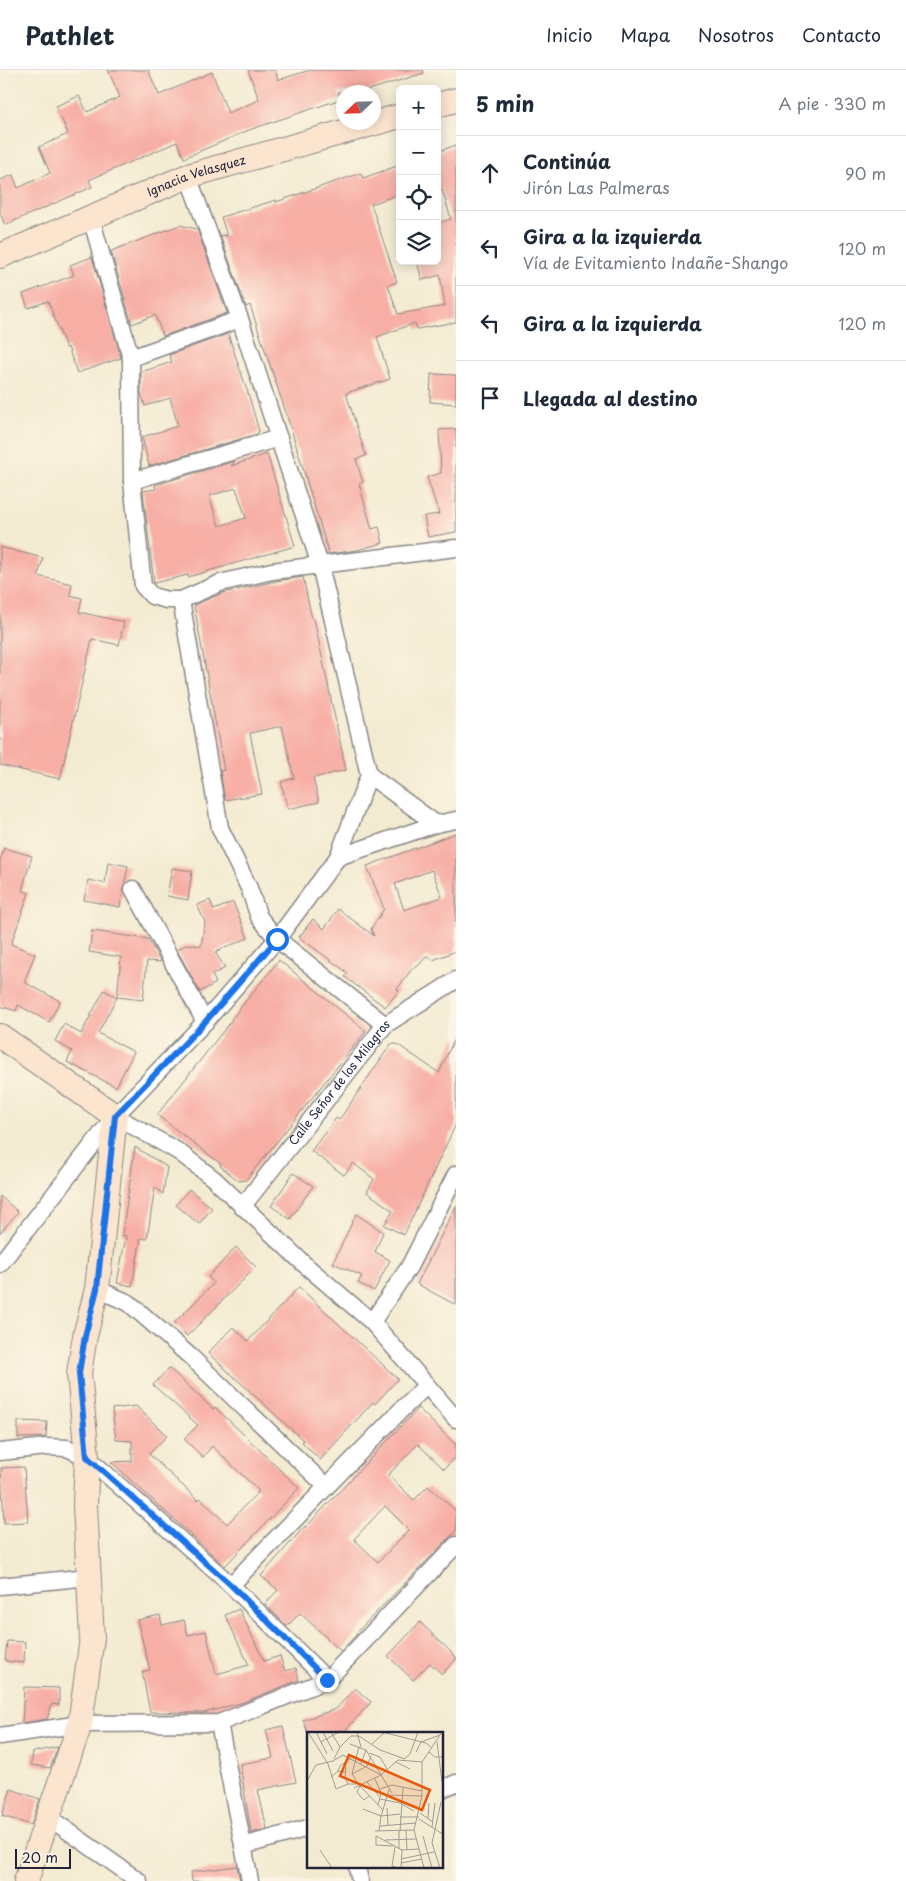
<!DOCTYPE html>
<html lang="es">
<meta charset="utf-8">
<style>
:root{--surface:#fff;--page:#f6f6f7;--text:#1f2937;--muted:#747a83;--line:#e0e1e3}
body{margin:0;font-family:"Playpen Sans",sans-serif;background:var(--page);color:var(--text)}
.controls{position:absolute;right:15px;top:15px;display:grid;overflow:hidden;border-radius:8px;box-shadow:0 2px 12px #0003}
.controls button{width:45px;height:45px;display:grid;place-items:center;padding:0;border:0;border-bottom:1px solid var(--line);background:var(--surface);color:var(--text);font:25px sans-serif}
.compass{position:absolute;left:336px;top:15px;width:45px;height:45px;border-radius:50%;background:var(--surface);box-shadow:0 2px 12px #0003;rotate:247deg}
.scale{position:absolute;left:15px;bottom:12px;width:56px;box-sizing:border-box;padding-left:5px;border:2px solid #22223b;border-top:0;font-size:14px;line-height:18px;white-space:nowrap;color:#22223b;-webkit-text-stroke:4px #fcf5e5;paint-order:stroke}
.stop{position:absolute;width:15px;height:15px;margin:-11px;border:4px solid #1a73e8;border-radius:50%;background:#fff}
.stop.end{background:#1a73e8;border-color:#fff;box-shadow:0 1px 5px #0008}
.list{margin:0;padding:0;list-style:none}
h2{display:flex;justify-content:space-between;align-items:center;height:65px;margin:0;padding:0 20px;font-size:21px}
h2 small{font-size:16px;font-weight:400;color:var(--muted)}
.list li{display:grid;grid-template-columns:32px 1fr auto;gap:15px;align-items:center;box-sizing:border-box;height:75px;padding:0 20px;border-top:1px solid var(--line)}
.list b{display:block;font-size:19px;white-space:nowrap}
.list p{margin:0;font-size:16px;white-space:nowrap;color:var(--muted)}
.list em{font-size:16px;font-style:normal;color:var(--muted)}
.icon{flex:none;width:28px;height:28px;fill:none;stroke:currentColor;stroke-width:2;stroke-linecap:round;stroke-linejoin:round}
.map{position:relative;flex:none;width:456px;height:1811px;overflow:hidden}
header{display:flex;align-items:center;gap:30px;box-sizing:border-box;height:70px;padding:0 25px;background:var(--surface);border-bottom:1px solid var(--line)}
header strong{font-size:24px}
nav{display:flex;gap:28px;margin-inline-start:auto;font-size:18px}
main{display:flex}
aside{flex:1;background:var(--surface)}
.map>svg:first-child{display:block}
.building{fill:#f7aea5;fill-rule:evenodd}
.lines{fill:none;stroke-linecap:round;stroke-linejoin:round}
.minor-casing{stroke:#8a8686;stroke-width:19}
.secondary-casing{stroke:#8a8686;stroke-width:26}
.minor{stroke:#fff;stroke-width:16}
.secondary{stroke:#fbe5cf;stroke-width:24}
.route{stroke:#1a73e8;stroke-width:6}
.labels{text-anchor:middle;stroke-width:4;stroke-linejoin:round;paint-order:stroke}
.street-label{font-size:12px;fill:#22223b;stroke:#fcf5e5}
.inset-road{fill:none;stroke:#9f9b95;stroke-width:1}
.view{fill:#e8590c;fill-opacity:0.15;stroke:#e8590c;stroke-width:2.5}
.inset-edge{fill:none;stroke:#22223b;stroke-width:2.5}
</style>
<header>
<strong>Pathlet</strong>
<nav><a>Inicio</a><a>Mapa</a><a>Nosotros</a><a>Contacto</a></nav>
</header>
<main>
<div class="map">
<svg width="456" height="1811" viewBox="0 0 456 1811">
<rect width="100%" height="100%" fill="#fcf5e5"/>
<filter id="ink" filterUnits="userSpaceOnUse"><feTurbulence type="fractalNoise" baseFrequency=".02" numOctaves="2"/><feDisplacementMap in="SourceGraphic" scale="10" xChannelSelector="R" yChannelSelector="G"/><feConvolveMatrix kernelMatrix="1 2 1 2 8 2 1 2 1" color-interpolation-filters="sRGB"/></filter>
<filter id="wash" filterUnits="userSpaceOnUse"><feTurbulence type="fractalNoise" baseFrequency=".0096" numOctaves="4" result="noise"/><feDisplacementMap in="SourceGraphic" scale="20" xChannelSelector="R" yChannelSelector="G"/><feGaussianBlur stdDeviation="1.12" result="paint"/><feColorMatrix in="noise" values="0 0 0 0 0 0 0 0 0 0 0 0 0 0 0 0 0 1.4 0 .05"/><feComposite in="paint" operator="in"/></filter>
<g filter="url(#wash)">
<rect width="100%" height="100%" fill="#f3ebd1"/>
<g id="blocks">
<path class="building" d="M108,0H148L159,25L212,2L228,43L259,30L248,0H275L278,10L310,0H423L424,3L362,22H338L341,29L249,60L184,88L177,72L89,110L92,117L5,155L0,144V110L13,105L18,118L50,103L39,77L68,64L56,36L79,26L87,42L120,27Z
M456,75V252L417,259L415,253L377,267L390,309L346,323L366,386L356,389L363,413L359,414L372,459L379,457L383,473L357,480L329,484L288,349L250,235L246,237L220,165L227,166L221,147L276,130V132L361,103L363,108L400,95V124L371,134L397,212L388,215L398,244L445,236L440,205L422,210L417,191H437V153L451,149L442,119L437,120V82Z
M180,155L197,159L227,243L163,266L155,245L132,254L111,181Z
M92,187L121,288L77,303L68,277L66,278L48,231L28,238L23,224L74,205L70,195Z
M228,264L249,326L259,361L257,364L149,396L142,367L178,356L170,328L145,336L141,323V302L172,292L169,285Z
M431,304L456,305V334L430,332Z
M456,359V462L428,467L424,446L439,444L427,407L441,403L439,360Z
M267,384L295,476L188,507V505L154,513L143,421L156,419L155,415L235,391L231,396ZM236,418L246,448L219,456L209,426Z
M0,477L43,488L38,506L72,514L70,525L82,528L79,542L124,552L119,575L92,569L60,709L0,695Z
M303,507L312,549H314L346,700L313,708L319,732L288,739L281,712L294,708L282,656L250,663L262,724L225,730L220,701L224,700L194,535L223,523L276,511Z
M456,763V881L433,890L427,886L418,896L412,899L397,919L399,921L385,937L345,907L348,903L299,867L313,849L324,859L338,839L374,866L371,859L384,839L367,796ZM432,800L442,827L404,840L395,814Z
M4,778L32,786L22,820L29,823L11,874L35,884L24,912L60,931L49,952L18,935L16,941L0,936V791Z
M108,792L128,796L120,837L84,830L88,810L105,813Z
M172,798L192,801L188,830L167,826Z
M210,830L214,840L233,832L248,868L215,882L225,898L212,905L216,913L200,922L177,880L187,874L201,876L205,852L197,835Z
M92,861L148,869L161,892L147,891L143,930L117,927L121,887L89,882Z
M279,890L366,961L246,1110L239,1111L220,1096L221,1094L157,1045L232,950L231,949Z
M104,920L117,927L98,963L134,982L116,1017L67,992L72,981L55,971L64,954L81,964Z
M456,965V1054L404,1165L384,1155L393,1141L367,1122L374,1109L353,1093L344,1105L311,1081L336,1048L339,1050L391,974H397L439,1003Z
M135,1077L167,1097L163,1124L155,1117L147,1169L141,1168L132,1216L117,1213L126,1166L122,1165Z
M293,1103L313,1116L290,1149L271,1136Z
M189,1119L212,1138L199,1154L176,1135Z
M0,1126L18,1142L0,1163Z
M456,1136V1235L417,1214Z
M356,1144L383,1162L375,1182L390,1190L374,1221L358,1213L362,1206L333,1193Z
M236,1177L256,1197L187,1266L174,1253L214,1213L208,1207Z
M299,1217L398,1309L375,1334L373,1332L320,1390L302,1372L304,1371L208,1283L233,1257L248,1271Z
M169,1298L213,1339L215,1337L299,1418L225,1496L111,1392L132,1391V1371L116,1370L112,1339L136,1336L167,1366L149,1384L198,1430L200,1428L227,1454L259,1421L212,1376L203,1387L184,1369L198,1355L153,1315Z
M418,1338L456,1375V1387L444,1399L418,1374L388,1405L414,1430L428,1416L456,1441V1461L356,1563L357,1564L341,1581L300,1543L287,1556L265,1534L278,1520L261,1506L305,1456L306,1457ZM385,1436L409,1460L378,1492L354,1469Z
M18,1351L47,1352L46,1367L18,1368Z
M24,1397L28,1452L4,1453L1,1398Z
M239,1539L264,1591L280,1586L285,1601L296,1598L299,1610L244,1632L204,1643L150,1642L142,1602L150,1600L137,1550L160,1545L162,1555L184,1550L188,1565L206,1561L216,1604L249,1595L225,1545Z
M420,1552L456,1587V1589L442,1604L430,1593L413,1610L388,1586Z
M7,1571L25,1572L24,1593L5,1591Z
M24,1617L59,1618V1635L52,1634L47,1649L22,1653Z
M355,1618L371,1632L342,1664H308L303,1650L336,1639Z
M283,1656L296,1712L258,1720L267,1759L251,1763L240,1694L273,1688L266,1660Z
M58,1677L50,1698L31,1695L33,1682Z
M11,1719L40,1729L31,1755L2,1746Z
M237,1796L240,1811H192L191,1802Z"/>
</g>
</g>
<g filter="url(#ink)">
<use href="#blocks" fill-opacity="0" stroke="#8a8686" stroke-width="1"/>
<g class="lines">
<defs>
<g id="minor">
<path d="M91,148L131,288L132,411L143,516L152,526L167,530H181L220,513L272,501L456,478"/>
<path d="M131,288L240,249"/>
<path d="M132,411L279,368"/>
<path d="M181,530L220,758L249,818L259,847L277,869L385,955"/>
<path d="M369,705L436,754"/>
<path d="M338,787L436,754L456,750"/>
<path d="M133,819L205,952"/>
<path d="M115,1046L179,1082L214,1109L304,1194L372,1252L456,1349"/>
<path id="s1" d="M242,1137L385,955L456,910"/>
<path d="M0,1194L115,1046L205,952L277,869L338,787L369,705L320,495L240,249L188,106"/>
<path d="M97,1219L129,1233L192,1288L326,1416"/>
<path d="M372,1252L409,1197L456,1104"/>
<path d="M0,1382L47,1377L67,1378L87,1387L231,1515L327,1610"/>
<path d="M231,1515L402,1339L426,1316"/>
<path d="M0,1516L89,1507"/>
<path d="M219,1653L250,1811"/>
<path d="M0,1666L80,1654L219,1653L327,1610L456,1475"/>
<path d="M442,1719L456,1713"/>
<path d="M48,1747L139,1811"/>
<path d="M243,1776L308,1758"/>
<path d="M357,1797L360,1811"/>
</g>
<g id="secondary">
<path d="M437,35L456,30"/>
<path id="s2" d="M0,186L188,106L400,46"/>
<path d="M0,966L115,1046L97,1219L85,1266L79,1303L87,1387L85,1435L92,1568L80,1654L26,1811"/>
</g>
</defs>
<use href="#minor" class="minor-casing"/>
<use href="#secondary" class="secondary-casing"/>
<use href="#minor" class="minor"/>
<use href="#secondary" class="secondary"/>
</g>
</g>
<g class="lines" filter="url(#ink)">
<path class="route" d="M277,869L205,952L115,1046L97,1219L85,1266L79,1303L87,1387L231,1515L327,1610"/>
</g>
<g class="labels">
<g class="street-label">
<text dy="4" stroke="none"><textPath href="#s2" startOffset="212">Ignacia Velasquez</textPath></text>
<text dy="4" stroke="none"><textPath href="#s1" startOffset="158">Calle Señor de los Milagros</textPath></text>
</g>
</g>
<g transform="translate(307 1662)">
<rect width="136" height="136" fill="#f3ebd1"/>
<path class="inset-road" d="M1,0L21,32L29,57L41,52M9,0L20,22M16,0L26,19M24,0L33,15M50,0L54,15M75,0L119,11L125,16M44,4H52L73,18L98,27M14,10L32,0M130,10L135,50M43,12L59,18M65,12L77,1M109,20L114,10L133,3M122,20L128,25H137M62,21L73,25L80,37M27,27L33,15L44,4M97,27L103,22L111,0M89,30L103,37M54,32L59,18L85,61M39,35L38,46L41,52H49M31,39L33,34L44,26M45,42L60,34L64,24M24,45L31,39L38,40M68,47L74,61L71,73M0,49L9,33L26,29L36,23L74,43L91,28L115,30M60,50L72,64M52,53L45,42L52,15M53,54L76,78M53,54L50,60L54,65L57,68L62,64M47,56L74,43M73,57L85,53L115,59M81,63L115,64M73,67L93,71L107,79M80,76L81,93M56,77L74,84L82,58M113,81L126,90M93,85H112M121,86L122,71M112,87L137,103M73,94L109,91M125,95L128,71M68,99L107,98M72,99L74,84L93,82M93,99L96,56M99,99L100,118M116,104L125,136M78,108L109,107M86,114L69,113V104L95,118L112,117M88,115L85,134L91,136M92,117V99M13,118L25,136M94,127L127,120M94,131L115,127M94,136L95,118M117,136L107,98L115,64V30L135,0M133,136L125,111L134,70"/>
<path class="view" d="M42,23L123,58L115,78L33,44Z"/>
<rect width="136" height="136" class="inset-edge"/>
</g>
</svg>
<div class="controls">
<button>+</button>
<button>−</button>
<button><svg class="icon" aria-label="locate" viewBox="0 0 24 24"><circle cx="12" cy="12" r="6"/><path d="M12 2v4M12 18v4M2 12h4M18 12h4"/></svg></button>
<button><svg class="icon" aria-label="layers" viewBox="0 0 24 24"><path d="M12 4l9 5-9 5-9-5zM3 14l9 5 9-5"/></svg></button>
</div>
<svg class="compass" viewBox="-18 -18 36 36"><path d="M0-13l5 13h-10z" fill="#e53935"/><path d="M0 13l5-13h-10z" fill="#747a83"/></svg>
<div class="scale">20 m</div>
<div class="stop" style="left:277px;top:869px"></div>
<div class="stop end" style="left:327px;top:1610px"></div>
</div>
<aside>
<h2>5 min<small>A pie · 330 m</small></h2>
<ul class="list">
<li><svg class="icon" aria-label="ahead" viewBox="0 0 24 24"><path d="M12 20V5M6 11l6-6 6 6"/></svg><div><b>Continúa</b><p>Jirón Las Palmeras</p></div><em>90 m</em></li>
<li><svg class="icon" aria-label="left" viewBox="0 0 24 24"><path d="M17 20v-9H6M10 6l-5 5 5 5"/></svg><div><b>Gira a la izquierda</b><p>Vía de Evitamiento Indañe-Shango</p></div><em>120 m</em></li>
<li><svg class="icon" aria-label="left" viewBox="0 0 24 24"><path d="M17 20v-9H6M10 6l-5 5 5 5"/></svg><div><b>Gira a la izquierda</b></div><em>120 m</em></li>
<li><svg class="icon" aria-label="arrive" viewBox="0 0 24 24"><path d="M6 21V4h12l-3 4 3 4H6"/></svg><div><b>Llegada al destino</b></div></li>
</ul>
</aside>
</main>
